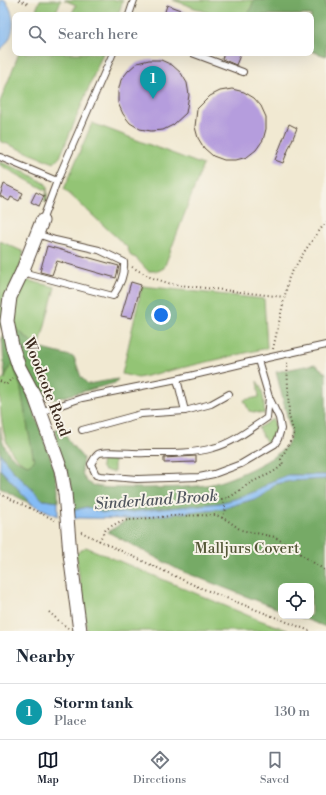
<!DOCTYPE html>
<style>
:root{--surface:#fff;--page:#f2f2f3;--text:#1f2937;--muted:#747a83;--line:#e0e1e3;--accent:#111827}
body{margin:0;font-family:"Libre Bodoni",serif;background:var(--page);color:var(--text)}
.controls{position:absolute;right:12px;bottom:12px;display:grid;overflow:hidden;border-radius:8px;box-shadow:0 4px 16px #0002}
.controls button{width:36px;height:36px;display:grid;place-items:center;padding:0;border:0;border-bottom:1px solid var(--line);background:var(--surface);color:var(--text);font:20px sans-serif}
.you{position:absolute;left:161px;top:315px;width:14px;height:14px;margin:-10px;border:3px solid #fff;border-radius:50%;background:#1a73e8;box-shadow:0 0 0 6px #1a73e833}
.badge{display:grid;place-items:center;width:26px;height:26px;border-radius:50%;background:var(--accent);color:#fff;font-size:13px;font-weight:700}
.pin{position:absolute;translate:-50% -33px;filter:drop-shadow(0 1px 2px #0008)}
.pin::after{content:'';position:absolute;top:21px;width:14px;height:12px;background:inherit;clip-path:polygon(0 0,100% 0,50% 100%)}
.list{margin:0;padding:0;list-style:none}
h2{display:flex;justify-content:space-between;align-items:center;height:52px;margin:0;padding:0 16px;font-size:17px}
h2 small{font-size:13px;font-weight:400;color:var(--muted)}
.list li{display:grid;grid-template-columns:26px 1fr auto;gap:12px;align-items:center;box-sizing:border-box;height:56px;padding:0 16px;border-top:1px solid var(--line)}
.list b{display:block;font-size:15px;white-space:nowrap}
.list p{margin:0;font-size:13px;white-space:nowrap;color:var(--muted)}
.list em{font-size:13px;font-style:normal;color:var(--muted)}
.icon{flex:none;width:22px;height:22px;fill:none;stroke:currentColor;stroke-width:2;stroke-linecap:round;stroke-linejoin:round}
.map{position:relative;flex:none;width:326px;height:631px;overflow:hidden}
.search{position:absolute;background:var(--surface);box-shadow:0 4px 16px #0002;left:12px;right:12px;top:12px;height:44px;display:flex;align-items:center;gap:10px;box-sizing:border-box;padding:0 14px;border-radius:8px;color:var(--muted);font-size:15px}
.sheet{height:108px;background:var(--surface)}
nav{display:flex;justify-content:space-around;align-items:center;box-sizing:border-box;height:56px;border-top:1px solid var(--line);background:var(--surface);font-size:11px;color:var(--muted)}
nav a{display:grid;justify-items:center;gap:2px}
nav .on{color:var(--accent)}
.map>svg:first-child{display:block}
.green{fill:#93c474;stroke:#677749}
.forest{fill:#76aa66;stroke:#586a42}
.water{fill:#85bcf5;stroke:#60738a}
.building{fill:#b59ddd}
.lines{fill:none;stroke-linecap:round;stroke-linejoin:round}
.service-casing{stroke:#564739;stroke-width:8}
.minor-casing{stroke:#564739;stroke-width:15}
.path{stroke:#564739;stroke-width:2;stroke-dasharray:1 3;stroke-linecap:butt}
.service{stroke:#fff;stroke-width:6}
.minor{stroke:#fff;stroke-width:13}
.minor-bridge-casing{stroke:#564739;stroke-width:15;stroke-linecap:butt}
.minor-bridge{stroke:#fff;stroke-width:13}
.labels{text-anchor:middle;stroke-width:4;stroke-linejoin:round;paint-order:stroke}
.street-label{font-size:15px;fill:#3b2a1e;stroke:#f7f3e8}
.park-label{font-size:15px;fill:#555838;stroke:#f7f3e8}
.water-label{font-size:16px;font-style:italic;fill:#51565e;stroke:#f7f3e8}
</style>
<div class="map">
<svg width="326" height="631" viewBox="0 0 326 631">
<rect width="100%" height="100%" fill="#f7f3e8"/>
<filter id="ink" filterUnits="userSpaceOnUse"><feTurbulence type="fractalNoise" baseFrequency=".025" numOctaves="2"/><feDisplacementMap in="SourceGraphic" scale="8" xChannelSelector="R" yChannelSelector="G"/><feConvolveMatrix kernelMatrix="1 2 1 2 8 2 1 2 1" color-interpolation-filters="sRGB"/></filter>
<filter id="wash" filterUnits="userSpaceOnUse"><feTurbulence type="fractalNoise" baseFrequency=".012" numOctaves="4" result="noise"/><feDisplacementMap in="SourceGraphic" scale="16" xChannelSelector="R" yChannelSelector="G"/><feGaussianBlur stdDeviation="0.9" result="paint"/><feColorMatrix in="noise" values="0 0 0 0 0 0 0 0 0 0 0 0 0 0 0 0 0 1.4 0 .05"/><feComposite in="paint" operator="in"/></filter>
<g filter="url(#wash)">
<rect width="100%" height="100%" fill="#f1e9d2"/>
<path class="green" d="M40,0H61L56,12L63,15H34Z
M64,0H123L118,15H71L76,5Z
M173,0H326V56L311,51V15H214Z
M19,53H103L60,157L54,163L0,141V102Z
M92,123L203,165L164,268L158,271H148L136,258L131,256L127,247L64,189Z
M0,162L24,171L46,184L47,188V201H44L47,191L0,165Z
M0,241L24,252L5,326L0,328Z
M26,280L55,287L39,348L13,326L11,309L20,283Z
M142,286L264,299L267,348L138,378L122,374Z
M13,363L21,388L22,396L34,461L28,465C0,455 0,412 0,382C6,377 8,369 13,363Z
M257,381C263,388 265,405 264,414L249,411L244,400L259,397Z
M273,419C277,430 277,437 267,443L258,428Z
M114,455V472L104,471L101,466L102,459L106,456Z
M86,547L254,618L290,631H87L76,554Z"/>
<path class="forest" d="M254,0H326V56L311,51V15H248Z
M13,326L39,348L74,357L81,377L88,384L118,379L115,383L55,399H46L40,396L25,370Z
M7,335L54,468L58,489V502L43,500L11,469L0,453V426C2,446 8,459 28,465L34,461L22,396L21,388L13,364L8,369L5,379L2,339V336Z
M315,364L326,373V475H288L270,482L259,490L241,497L220,503L121,513H103L86,507L73,511L71,483L58,449L55,430L60,427L71,444L83,458C82,467 80,477 89,483C100,490 119,487 131,488C156,488 182,488 207,485C226,482 274,461 286,446C289,442 290,438 291,432L276,372Z
M0,469L33,505L0,488Z
M326,479V627L297,616H311V586H281V610L179,570L108,532L128,519L224,508L261,497L276,484L291,481Z"/>
<path class="water" d="M0,0H5C17,16 16,37 0,50Z
M0,453L11,469L43,500L58,502V516L33,505L0,469Z
M288,475H326V479L291,481L276,484L261,497L224,508L128,519L79,518L73,519V511L86,507L103,513H121L220,503L241,497L259,490L270,482Z"/>
<g id="blocks">
<path class="building" d="M167,5L191,14V15H164Z
M224,53H241L236,65L222,59Z
M149,60H161L172,65L181,73L187,83L189,95L186,113L173,125L163,130L151,131L140,129L130,123L123,114L118,103V92L121,80L128,71L137,63Z
M232,89L244,92L254,98L261,106L266,117V129L263,140L256,150L247,157L236,160H224L213,156L204,148L198,138L195,127L197,109L210,96L220,91Z
M289,124L297,128L283,163L275,160Z
M4,184L23,193L19,201L11,197L9,201L0,196Z
M36,192L44,196L39,206L31,202Z
M47,246L119,266L116,278L57,261L52,275L40,272Z
M131,282L141,285L132,318L121,316Z
M196,456V462L164,463V458Z"/>
</g>
</g>
<g filter="url(#ink)">
<use href="#blocks" fill-opacity="0" stroke="#564739" stroke-width="1"/>
<g class="lines">
<defs>
<path id="service" d="M129,15L134,0
M192,53L243,72
M0,157L57,181
M42,221L57,181L113,53
M22,272L113,296C120,286 125,275 124,262L99,250L55,240L37,234
M258,360L326,345
M177,379L185,411
M40,412L82,398L177,379L258,360L269,397L279,418L281,429L278,439L275,444L241,464L214,474L199,477L137,479L100,476L96,475L91,464C93,461 95,456 98,454C102,450 137,454 146,453C168,453 192,454 213,448C233,443 250,429 267,418L269,397
M82,430L141,414L185,411L211,404L229,394"/>
<path id="minor" d="M42,221L22,272L10,297L7,321L12,346L19,367L35,397L61,470L65,493
M70,554L80,631"/>
</defs>
<use href="#service" class="service-casing"/>
<use href="#minor" class="minor-casing"/>
<path class="path" d="M19,0L29,4
M132,267L150,277L171,284L284,297
M273,349L289,277L306,249L326,222
M0,381L6,385L12,378
M0,494L55,520
M222,518L226,509L222,499C234,497 237,491 247,485C259,477 273,475 283,464L281,459L294,434L289,415L287,361
M81,532L196,586L310,631
M99,541L106,529L121,521L170,516L216,515L227,520L241,530L275,537L326,571
M49,612L59,621L68,628"/>
<use href="#service" class="service"/>
<use href="#minor" class="minor"/>
<defs>
<path id="minor-bridge" d="M65,493L70,554"/>
</defs>
<use href="#minor-bridge" class="minor-bridge-casing"/>
<use href="#minor-bridge" class="minor-bridge"/>
</g>
</g>
<g class="labels">
<g class="street-label">
<text transform="translate(47 387) rotate(69)" y="5">Woodcote Road</text>
</g>
<g class="park-label">
<text x="247" y="553">Malljurs Covert</text>
</g>
<g class="water-label">
<text transform="translate(156 499) rotate(-4)" y="6">Sinderland Brook</text>
</g>
</g>
</svg>
<div class="controls">
<button><svg class="icon" aria-label="locate" viewBox="0 0 24 24"><circle cx="12" cy="12" r="6"/><path d="M12 2v4M12 18v4M2 12h4M18 12h4"/></svg></button>
</div>
<div class="you"></div>
<div class="pin badge" style="left:153px;top:99px;background:#0f9aa8">1</div>
<div class="search"><svg class="icon" aria-label="search" viewBox="0 0 24 24"><circle cx="10" cy="10" r="6"/><path d="M15 15l6 6"/></svg>Search here</div>
</div>
<section class="sheet">
<h2>Nearby<small></small></h2>
<ul class="list">
<li><span class="badge" style="background:#0f9aa8">1</span><div><b>Storm tank</b><p>Place</p></div><em>130 m</em></li>
</ul>
</section>
<nav>
<a class="on"><svg class="icon" aria-label="map" viewBox="0 0 24 24"><path d="M3 6l6-2 6 2 6-2v14l-6 2-6-2-6 2zM9 4v14M15 6v14"/></svg>Map</a>
<a><svg class="icon" aria-label="directions" viewBox="0 0 24 24"><path d="M12 3l9 9-9 9-9-9zM9 14v-3h6M13 9l2 2-2 2"/></svg>Directions</a>
<a><svg class="icon" aria-label="saved" viewBox="0 0 24 24"><path d="M7 4h10v16l-5-4-5 4z"/></svg>Saved</a>
</nav>
